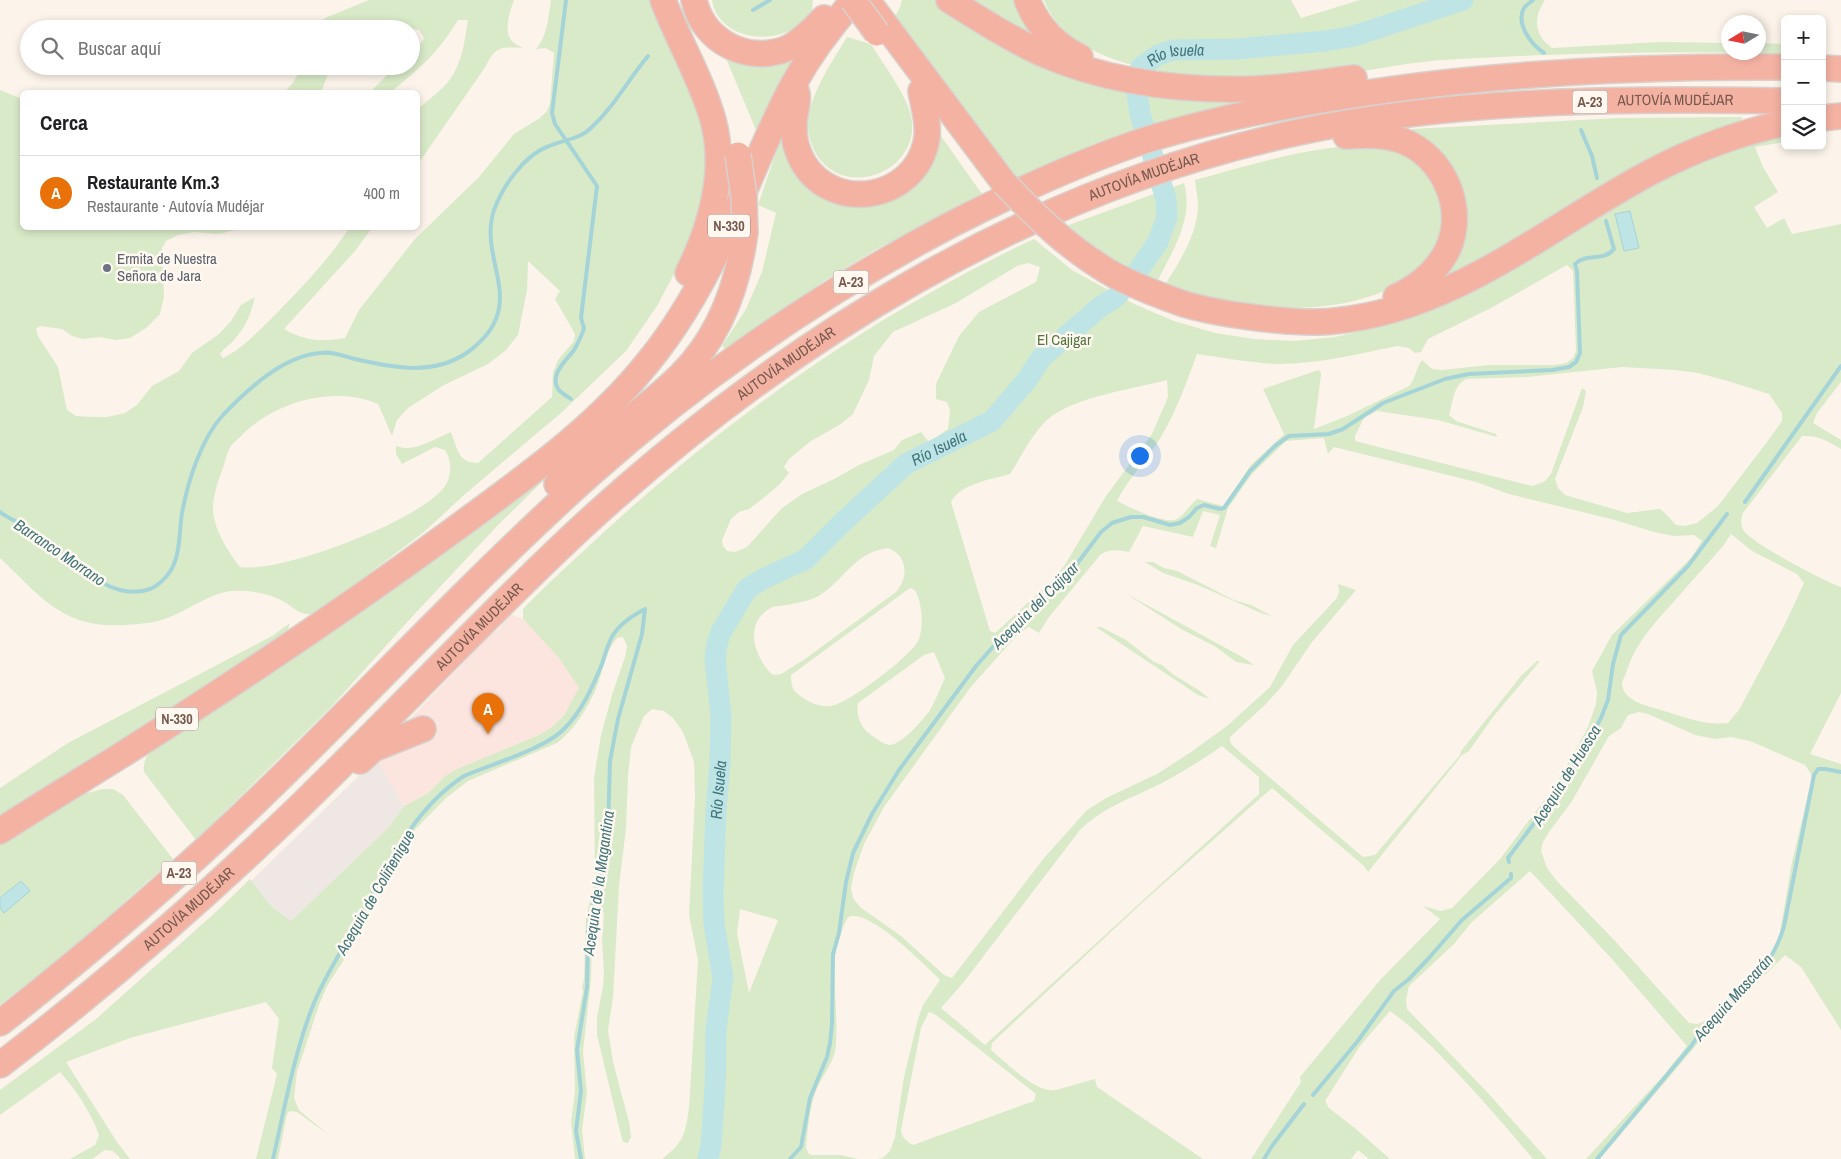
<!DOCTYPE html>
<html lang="es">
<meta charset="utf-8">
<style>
:root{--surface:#fff;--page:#f2f2f2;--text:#202124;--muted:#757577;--line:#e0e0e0;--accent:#1a73e8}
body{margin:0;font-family:"Archivo Narrow",sans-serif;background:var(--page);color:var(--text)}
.controls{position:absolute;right:15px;top:15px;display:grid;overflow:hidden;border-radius:8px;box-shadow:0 2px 8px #0003}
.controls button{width:45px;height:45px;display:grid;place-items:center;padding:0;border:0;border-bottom:1px solid var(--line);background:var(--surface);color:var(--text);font:25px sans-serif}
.compass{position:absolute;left:1721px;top:15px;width:45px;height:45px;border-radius:50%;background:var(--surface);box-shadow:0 2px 8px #0003;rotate:260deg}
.you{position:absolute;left:1139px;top:455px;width:18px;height:18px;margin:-12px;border:4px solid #fff;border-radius:50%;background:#1a73e8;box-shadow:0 0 0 8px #1a73e833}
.badge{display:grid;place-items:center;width:32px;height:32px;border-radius:50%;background:var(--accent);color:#fff;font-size:16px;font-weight:700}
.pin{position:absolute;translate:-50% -41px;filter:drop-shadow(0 1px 2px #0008)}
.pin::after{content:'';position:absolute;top:26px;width:18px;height:15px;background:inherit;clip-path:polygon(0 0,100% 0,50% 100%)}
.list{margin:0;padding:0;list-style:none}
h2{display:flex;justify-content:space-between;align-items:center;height:65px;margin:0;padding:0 20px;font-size:21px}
h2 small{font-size:16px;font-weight:400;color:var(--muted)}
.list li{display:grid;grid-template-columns:32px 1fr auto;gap:15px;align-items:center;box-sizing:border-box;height:75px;padding:0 20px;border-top:1px solid var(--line)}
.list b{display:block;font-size:19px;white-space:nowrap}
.list p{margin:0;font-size:16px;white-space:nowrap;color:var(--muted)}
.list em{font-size:16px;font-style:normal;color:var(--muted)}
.icon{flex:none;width:28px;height:28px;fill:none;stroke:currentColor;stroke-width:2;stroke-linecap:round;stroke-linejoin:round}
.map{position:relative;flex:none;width:1841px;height:1159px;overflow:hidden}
.search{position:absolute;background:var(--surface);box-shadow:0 2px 8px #0003;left:20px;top:20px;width:400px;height:55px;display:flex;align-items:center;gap:12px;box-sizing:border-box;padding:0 18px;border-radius:28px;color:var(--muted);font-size:19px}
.panel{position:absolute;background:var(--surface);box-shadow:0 2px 8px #0003;left:20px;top:90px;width:400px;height:140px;border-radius:8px}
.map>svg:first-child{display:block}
.commercial{fill:#fce5de}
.industrial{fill:#eee7e3}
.green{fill:#d9eac8;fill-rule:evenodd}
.water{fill:#bee4e6;stroke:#a5d4d8}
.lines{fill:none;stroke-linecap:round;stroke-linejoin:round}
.stream{stroke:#a5d4d8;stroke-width:4}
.river{stroke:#bee4e6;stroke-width:21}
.highway-casing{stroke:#d9d1cd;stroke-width:28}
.highway{stroke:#f4b2a3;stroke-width:25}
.highway-bridge-casing{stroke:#d9d1cd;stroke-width:28;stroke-linecap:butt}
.highway-bridge{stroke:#f4b2a3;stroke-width:25}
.worship-dot{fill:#6b7280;stroke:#fff8f1;stroke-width:2}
.labels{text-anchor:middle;stroke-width:5;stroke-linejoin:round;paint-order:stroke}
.shield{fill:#fff8f1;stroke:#a0897e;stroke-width:1}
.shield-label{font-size:14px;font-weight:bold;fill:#77594d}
.street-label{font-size:15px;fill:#77594d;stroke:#fff8f1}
.worship-label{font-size:15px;fill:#5b616d;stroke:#fff8f1;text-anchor:start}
.park-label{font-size:15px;fill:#567742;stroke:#fff8f1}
.water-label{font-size:16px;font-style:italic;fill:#40767c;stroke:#fff8f1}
</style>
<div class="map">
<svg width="1841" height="1159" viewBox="0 0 1841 1159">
<rect width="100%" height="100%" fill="#fcf4ea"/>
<path class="commercial" d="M507,613L523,619L558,657L579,688L577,695L563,715L552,727L539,735L459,768L445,776L427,794L404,806L382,769L372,758L493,632L500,628Z"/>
<path class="industrial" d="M374,761L382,768L404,806L388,828L291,921L270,905L251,881Z"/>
<path class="green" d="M369,0H514C510,11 503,31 512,41C514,44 520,46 523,48C502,47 495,46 486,66L418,164V109C430,98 446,88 454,73C463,57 465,38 468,20H458C438,53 420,68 391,92H370L396,66H411V55L415,53L424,38L419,30L366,23L342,24L330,29H311L325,18Z
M551,0H653L701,114L709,161L704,195L681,261L657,306L626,351L561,413L464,495L424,532L315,614C298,616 296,608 281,600C267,593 249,590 233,591C213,592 189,609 170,617C155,623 141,624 125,625C63,629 41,597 0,558V90L22,99V228H243L219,234L194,232L178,235L166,241L162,248L164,297L160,314L146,328L130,338L116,340L100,337L83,339L72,336L62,329L40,326L36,329L38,336L58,367L67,410L76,416L91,417H107L125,413L137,405L152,386L179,371L192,353L219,334L231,321L241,305L255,297C251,313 246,327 234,340C230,345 224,348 220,354L223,358C243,349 258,331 274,316C301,288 328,261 349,228H372L355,251L284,329C305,341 321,342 345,338L359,310L415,239L479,177L514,134L540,118L547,111L550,103L554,53L546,48L536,49C548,35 548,17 551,0ZM528,261L560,291L555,299L575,334L574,341L558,360L553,372L552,397L478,463C458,463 457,448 451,432C434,439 414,453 396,446V454L402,464L435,447L445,450C452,461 452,475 445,486C422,520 280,574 240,567C229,553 213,528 213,509C213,496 218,481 223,468C225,462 227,453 230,447C233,443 238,439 241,436C274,402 334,385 378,404L392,436L397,420L408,408L444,385L488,364L505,351L518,335L527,290Z
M712,0H813L812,12C804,19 795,29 784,33C757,43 717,33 712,0Z
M902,0H934L979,32L1028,56L1281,95C1255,101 1228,105 1202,111C1138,127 1076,150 1017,179L987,142L895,17L900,7Z
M970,0H1016L1033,35Z
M1044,0H1291L1301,18L1360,0H1545C1533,18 1534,35 1552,48L1659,42L1728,43V52H1758L1759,43L1785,44V53C1670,51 1555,53 1441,60C1403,63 1365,72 1326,76C1251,82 1077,87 1044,0Z
M847,37L871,44C883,64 910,99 912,121C917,175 842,200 815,152C811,143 807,133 808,123C810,93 832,62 847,37Z
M800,55L756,130L725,56Z
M302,66H328L327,77L321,92H285L294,81Z
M1742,117L1741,123L1440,282L1463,239L1412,135V129L1618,118Z
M1785,135V142L1755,147L1763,167L1778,192L1754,207L1767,228L1784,218L1792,234L1841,224V382L1817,413L1813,423L1841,440V449C1828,441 1818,435 1802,436L1743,513C1741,519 1740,525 1744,531C1752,543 1825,582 1841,587V693L1810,754L1841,764V1030L1801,967L1785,955L1703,1037L1600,1159H1586L1662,1077L1687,1046L1611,958L1530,871L1472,922L1453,945L1409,986L1406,1000L1407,1009L1487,1092L1547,1159H1533C1501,1121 1469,1084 1434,1049C1420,1036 1406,1022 1390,1011L1360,1046L1325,1101L1329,1108L1356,1129L1390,1159H1369L1358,1150L1351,1159H1251L1301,1082L1300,1077L1381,979L1440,919L1423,906L1441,911L1452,908L1500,859L1557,783L1588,727L1596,704L1597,692L1592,671L1612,635L1691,558L1702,541L1694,535L1674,536L1654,532L1615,520L1509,494L1476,482L1334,447L1328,454L1324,438L1286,441L1252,474L1228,508L1216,548L1210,546L1220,515L1203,511L1193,537L1143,526L1129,552C1118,550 1111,549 1101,554L1049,617L1039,633L1029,627L1018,634L970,688L884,807L864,844L854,873L851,888L853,898L860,907L901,936L944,975L952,978L1044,858L1087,810L1106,798L1157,774L1191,752L1227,726L1270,687L1293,645L1337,598L1339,591L1338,584L1356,590L1312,642L1282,686L1265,705L1230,737V742L1234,747L1363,857L1375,855L1460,755L1461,751L1521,676L1537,661H1540L1493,717L1469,751L1462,755L1450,770L1368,872L1364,866L1272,788L1143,902L992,1043L991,1050C1006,1062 1036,1094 1056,1090L1095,1079L1097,1087L1203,1159H877L883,1158L890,1151L895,1137L904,1077L918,1019L923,1005L940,980C926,966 869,908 849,917C844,919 835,952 835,959C833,987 838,1015 836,1043C836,1061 822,1075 816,1091C809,1109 808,1129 806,1147L808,1153L811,1155H841L858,1159H662C684,1142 685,1135 689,1108L698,960L689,915L695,797L694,762L683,732L673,718L664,711L652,709L644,716L631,747L628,775L626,828L619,886L613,998L608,1030L613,1062L629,1122L631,1137L628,1143L623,1142L621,1135L597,1035V1017L603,987L604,973L602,941L604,913L600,910L597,911L592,934L591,979L583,1052L587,1093L582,1130L585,1159H575L571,1122L575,1092L574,1037L583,991L582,987L584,979L586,917L595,881L594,778L601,735L612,695L625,657L627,646L623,637L617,638C605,652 603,672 596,689C587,709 574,730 557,743L468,781L446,798L402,843L363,920L347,955L327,986L319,1005L297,1072L294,1098L299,1110L330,1136L297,1112L290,1111L287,1114L278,1159H256L277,1074L272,1068L279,1019L266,1002L130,1038L66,1062L117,1142L130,1159H121L113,1151L105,1150L92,1159H70L95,1145L99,1135C91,1112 76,1090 60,1072L0,1115V1090L96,1019L217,911L250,879L270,905L291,921L388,828L404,806L427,794L445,776L459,768L539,735L552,727L564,715L579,688L558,657L523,619V609C549,582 576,558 603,533C731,415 876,313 1034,239L1072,270L1134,304L1174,321L1215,333L1254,339L1294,341L1335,337L1377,327L1408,318L1450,301L1643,187L1708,156ZM1028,263L1040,267L1036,282L979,312L959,336L936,384V399L947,402L950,411L948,429L929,442L921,432L902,440L894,450L859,465L834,479L802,494L782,508L747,547L735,552L727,551L723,546L722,540L731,519L739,512L749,509L761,500L780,484L789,473L784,467L789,459L811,441L841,424L853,414L869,380L874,356L893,332L956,303L1017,266ZM1567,265L1573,271L1576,351L1573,358L1566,363L1555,365H1489L1442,370L1432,369L1422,360C1416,368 1416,378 1409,386L1347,416L1314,429L1321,375V372L1318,370L1263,389L1284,434L1251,465L1223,506L1197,499C1190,505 1185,514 1177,519C1165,525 1129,507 1117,501C1129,477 1149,458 1162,435C1177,410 1187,381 1197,354C1225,358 1251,363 1278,364C1318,364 1358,354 1397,346L1409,348L1415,353L1421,352L1428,339L1491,308ZM1622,367L1675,370L1698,373L1728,381L1769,394L1782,413V421L1770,438L1718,506L1697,523L1685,526L1676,525L1665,513L1660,509L1627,513L1565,495L1558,488L1555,479L1583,407L1586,391L1582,388L1551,474L1544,482L1532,486L1355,441V436L1364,418L1377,411L1438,420L1497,437L1496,434L1456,421L1449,415C1453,402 1453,386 1466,379L1527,377ZM1167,380L1168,397L1152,434L1106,496L1066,563L1055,578L995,633L990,631L951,502C960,484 992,479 1010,474C1021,457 1032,434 1047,420C1073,397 1133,389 1167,380ZM1731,534L1752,551L1797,574L1804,583L1785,624L1739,710L1728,723C1704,726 1681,716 1658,709C1646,706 1623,700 1622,684C1622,681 1625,676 1626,673C1636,641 1656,622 1677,598C1692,581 1708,563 1723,546ZM887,548C908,554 909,578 896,592L805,659L781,674L773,675C755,659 743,625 769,609C775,605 784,606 791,604C802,602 814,600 823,593C847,576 855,553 887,548ZM910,588L915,590C922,603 924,624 919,639C912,656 849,703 831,706C822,707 812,704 805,699C794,693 791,688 791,675ZM934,652L945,678C940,688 936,700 930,710C924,719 901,745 890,745C883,744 875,738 870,734C860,727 856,714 858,703L924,655ZM1639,712L1648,714L1695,735L1715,739L1731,737L1750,741L1805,765L1811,774L1812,778L1792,862L1779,938L1773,952L1707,1020L1698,1024L1689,1023L1616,942L1556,880L1547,868L1541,851L1543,842L1549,832L1572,801L1609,736L1621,728L1628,715ZM1222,746L1259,777V794L985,1045L941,1008L963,983L1080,830C1105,806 1130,799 1160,784C1181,773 1202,760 1222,746ZM740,909L778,920L749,993L737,933ZM929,1012L936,1015L1036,1094L1034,1101L913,1145C906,1141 902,1138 901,1130L921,1028Z
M941,136L982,194L875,250L824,281L726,350L722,346L746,309L762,272L776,213L758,205L781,138C783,144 784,151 786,157C798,183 826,205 854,207C865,208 878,205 888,201C900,197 912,191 920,181C931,168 936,152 941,136Z
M1361,145C1375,146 1388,148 1401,154C1441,173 1459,233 1425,266C1419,272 1395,287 1387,290C1336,312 1276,311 1223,302C1203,299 1183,292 1164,286C1179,263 1197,235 1198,207C1198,198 1196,189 1195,180C1250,165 1304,148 1361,145Z
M1184,183C1194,219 1173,250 1157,282C1124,266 1094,250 1066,226Z
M546,478L498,525L410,619L331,707L196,840L144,772C143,763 145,758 151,751L365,610L478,529Z
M1145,562H1153L1164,568L1177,571L1234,600L1251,605L1272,616L1261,613L1198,585L1163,573Z
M1125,593L1244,658L1254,665L1236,662L1216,647L1181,629Z
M290,623L286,636L0,816V788L68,743L272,636Z
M1096,627H1101L1126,640L1154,662L1162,665L1174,675L1200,691L1210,699L1198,695Z
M103,789H113L123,795L173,859L77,944L0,1005V845L79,795Z"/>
<path class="water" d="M1630,211L1639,248L1624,251L1615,214Z
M21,881L30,891L4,913L0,908V898Z"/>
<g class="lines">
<path class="stream" d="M566,0L552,113L555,124L597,186L581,318L584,328C582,335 578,343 574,350C567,360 549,374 558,389C561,393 567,396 571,399
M1533,0C1531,2 1526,5 1524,8C1515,24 1532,45 1544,53
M753,10L770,0
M1581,130L1592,156L1597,178
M1745,502L1841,366
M0,512C11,520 25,525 35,533C66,554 108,604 150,589C160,585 170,574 174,564C181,548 179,530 182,513C188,481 201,439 223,415C248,389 283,356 320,353C332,351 344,356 355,359C394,368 434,376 468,352C532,305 477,262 494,210C503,186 524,155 549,146C563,140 580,139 591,128C614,107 628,80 648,56
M1509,862L1508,858L1565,782L1601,718L1608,700L1613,664L1621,635L1688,566L1727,514
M1313,1095L1357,1042L1394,991L1409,979L1428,959L1462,920L1511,878V874
M273,1159C284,1111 294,1054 312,1008C323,979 341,952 356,925C386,871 410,811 464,776C490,765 546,748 564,729C582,711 592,688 602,664C605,655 608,643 613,635C621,623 632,616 645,609
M581,1159L576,1131L581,1091L577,1050L587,987L588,930L592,907L600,883L608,831L610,761L618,719L642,634L645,609
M790,1159L801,1147L810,1098L827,1057L830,1043L832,1024L833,954L839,933L846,882L853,853L872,814L899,770L976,666L999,640L1052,593L1067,577L1101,532L1112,523L1131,517H1143L1170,525L1180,523L1189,517L1197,508L1204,505L1220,509L1224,508L1250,471L1275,446L1289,436L1329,434L1343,429L1383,403L1445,379L1469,374L1552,370L1569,367L1576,362L1580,353L1577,271L1575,264C1585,253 1604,262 1614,249L1606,221
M1264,1159L1272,1146L1304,1104
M1597,1159L1692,1045L1699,1034L1766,964C1775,951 1780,941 1784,926L1814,775L1818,769H1825L1841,772"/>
<path class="river" id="s1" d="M708,1159L711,1146L715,1088L716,1029L723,978L714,924L713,894L716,811L720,764L721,716L715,659L717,644L721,632L747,589L763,579L806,559L844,521L906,464L992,421L1027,380L1041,358L1100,307L1116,297L1140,268L1158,242L1167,217L1166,199L1140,114L1137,93L1141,67L1158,55L1173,50L1237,49L1325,41L1354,36L1463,0"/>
<defs>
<g id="highway">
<path d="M663,0C678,40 702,80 713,120C727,171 711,227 688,273"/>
<path d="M694,0C703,42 749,65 788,48C802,41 813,29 824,18"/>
<path d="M949,0C979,19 1009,38 1041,53C1107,82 1181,91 1253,89C1287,88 1321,82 1354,78"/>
<path d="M1027,0C1037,25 1055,45 1080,57"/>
<path d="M869,3L1004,183"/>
<path d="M1822,68L1841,69"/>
<path d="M796,90C800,101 794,112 794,124C793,137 797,152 804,164C835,213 913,200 926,143C930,126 924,108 921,91"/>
<path d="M1822,118L1841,116"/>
<path d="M1346,136C1365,135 1385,134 1403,141C1444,157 1466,208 1448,249C1437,271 1418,287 1396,297"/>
<path d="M1184,304C1219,314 1252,318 1288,321C1304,322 1318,323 1334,321C1455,310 1550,225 1653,171C1695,149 1738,133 1785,123"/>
<path d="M557,484C594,441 642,414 681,375C720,336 738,286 745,232"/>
<path d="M360,761L373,749L423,729"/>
<path d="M0,831C40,805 80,781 120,756C234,684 346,609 455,529C524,478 595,429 649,361C680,323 704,280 725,235C748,185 767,133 793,85C810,54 831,26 854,0"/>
<path d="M0,1023C94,949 185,871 271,787C377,684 478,575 588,476C698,378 821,293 952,224C1015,192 1079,162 1146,140C1220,117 1297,103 1373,92C1510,72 1647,66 1785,67"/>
<path id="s2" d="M0,1065C104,986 202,900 297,809C393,716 485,617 583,526C784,341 1029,189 1299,132C1456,99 1625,98 1785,101"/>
</g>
</defs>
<use href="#highway" class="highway-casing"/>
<use href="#highway" class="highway"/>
<defs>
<path id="highway-bridge" d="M853,0L877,33
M738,155L744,196L745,232
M1004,183C1038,219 1073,252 1116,276C1138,287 1161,296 1184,304"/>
</defs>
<use href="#highway-bridge" class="highway-bridge-casing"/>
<use href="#highway-bridge" class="highway-bridge"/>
</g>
<circle class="worship-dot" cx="107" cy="268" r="5"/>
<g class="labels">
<g class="shield">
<rect x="1572.5" y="90.5" width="35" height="23" rx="4"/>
<rect x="708" y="214.5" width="42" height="23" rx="4"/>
<rect x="833.5" y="270.5" width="35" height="23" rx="4"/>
<rect x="156" y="707.5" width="42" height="23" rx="4"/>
<rect x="161.5" y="861.5" width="35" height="23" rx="4"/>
</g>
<g class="shield-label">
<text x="1590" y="107">A-23</text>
<text x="729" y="231">N-330</text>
<text x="851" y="287">A-23</text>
<text x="177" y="724">N-330</text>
<text x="179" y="878">A-23</text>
</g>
<g class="street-label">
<text dy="5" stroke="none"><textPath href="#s2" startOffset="2000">AUTOVÍA MUDÉJAR</textPath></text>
<text dy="5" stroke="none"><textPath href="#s2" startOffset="1460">AUTOVÍA MUDÉJAR</textPath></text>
<text dy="5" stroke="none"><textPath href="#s2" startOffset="1055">AUTOVÍA MUDÉJAR</textPath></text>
<text dy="5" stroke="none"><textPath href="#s2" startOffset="650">AUTOVÍA MUDÉJAR</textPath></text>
<text dy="5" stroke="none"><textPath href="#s2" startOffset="245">AUTOVÍA MUDÉJAR</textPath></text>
</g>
<g class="worship-label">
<text x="117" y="264">Ermita de Nuestra<tspan x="117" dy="17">Señora de Jara</tspan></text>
</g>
<g class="park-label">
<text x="1064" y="345">El Cajigar</text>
</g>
<g class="water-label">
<text dy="6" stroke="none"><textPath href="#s1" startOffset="1346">Río Isuela</textPath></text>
<text dy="6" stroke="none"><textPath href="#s1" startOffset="821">Río Isuela</textPath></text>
<text transform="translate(60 552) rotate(34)" y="6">Barranco Morrano</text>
<text transform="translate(1035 605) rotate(-45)" y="6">Acequia del Cajigar</text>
<text transform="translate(1566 775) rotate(-58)" y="6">Acequia de Huesca</text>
<text dy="6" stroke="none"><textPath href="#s1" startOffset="371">Río Isuela</textPath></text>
<text transform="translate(598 883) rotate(-82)" y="6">Acequia de la Magantina</text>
<text transform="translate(375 892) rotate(-60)" y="6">Acequia de Coliñenigue</text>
<text transform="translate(1733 997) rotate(-48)" y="6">Acequia Mascarán</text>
</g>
</g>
</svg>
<div class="controls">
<button>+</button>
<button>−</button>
<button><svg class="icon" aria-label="layers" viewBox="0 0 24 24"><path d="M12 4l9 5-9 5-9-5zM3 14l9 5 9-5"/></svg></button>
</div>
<svg class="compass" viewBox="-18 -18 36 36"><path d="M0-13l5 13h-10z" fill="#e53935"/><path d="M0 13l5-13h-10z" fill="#757577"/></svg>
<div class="you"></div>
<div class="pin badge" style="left:488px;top:734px;background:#e8710a">A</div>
<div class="search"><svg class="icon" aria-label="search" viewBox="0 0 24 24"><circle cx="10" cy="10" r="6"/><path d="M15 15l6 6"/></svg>Buscar aquí</div>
<section class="panel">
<h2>Cerca<small></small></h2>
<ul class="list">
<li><span class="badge" style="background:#e8710a">A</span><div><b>Restaurante Km.3</b><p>Restaurante · Autovía Mudéjar</p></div><em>400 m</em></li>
</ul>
</section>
</div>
